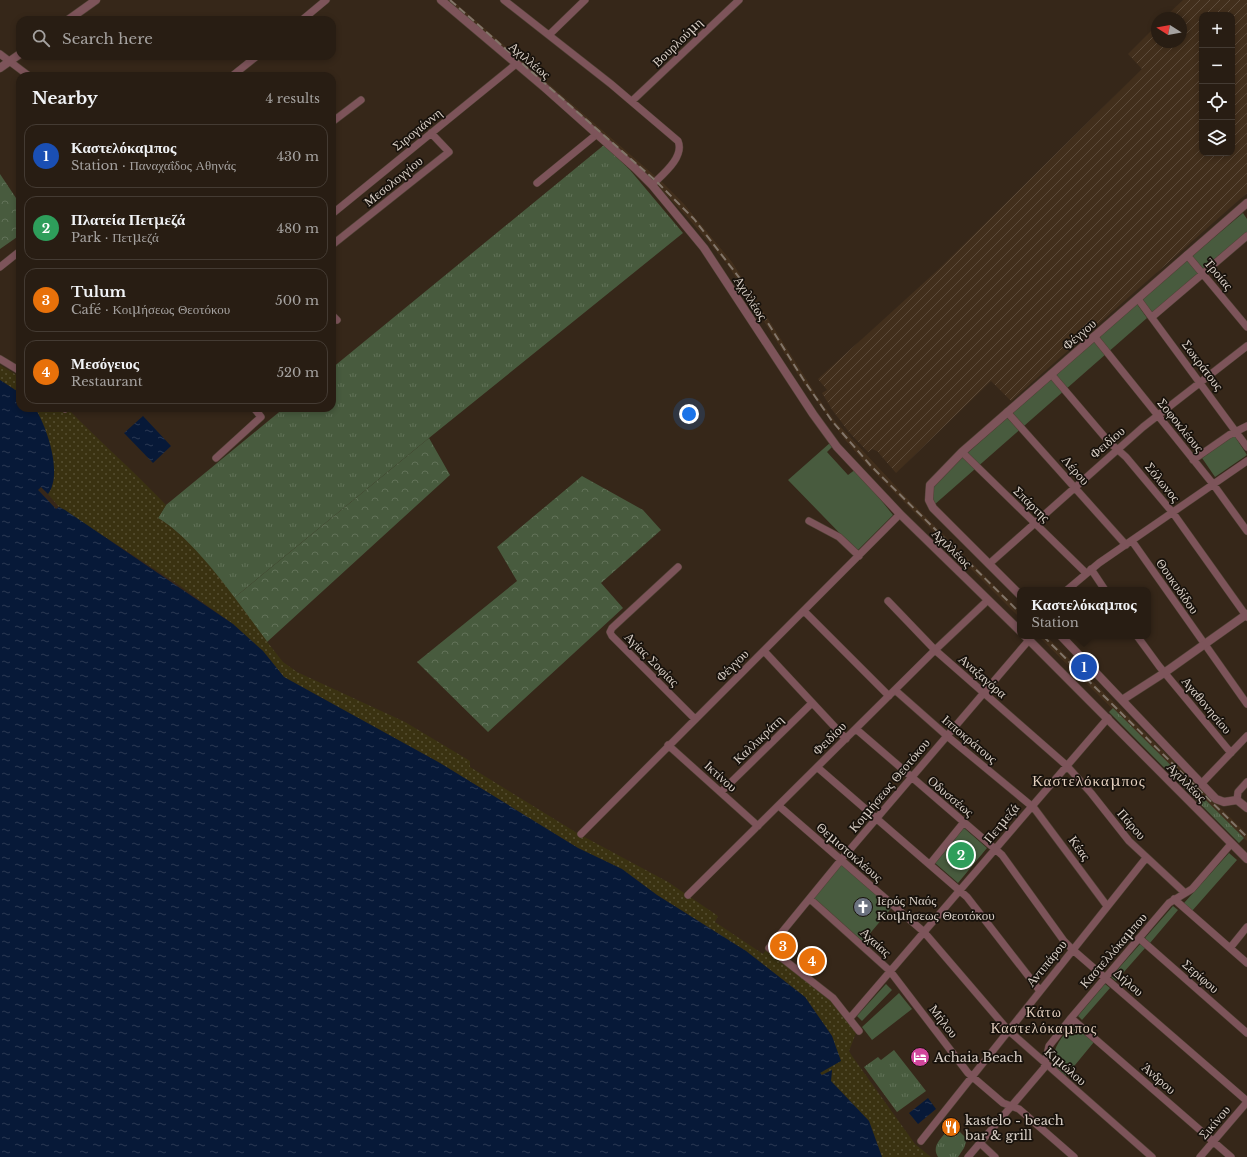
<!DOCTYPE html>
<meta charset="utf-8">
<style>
:root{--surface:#281d13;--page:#30261c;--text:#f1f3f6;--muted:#a5a2a0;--line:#443b33;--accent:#0f766e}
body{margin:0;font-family:"Libre Baskerville",serif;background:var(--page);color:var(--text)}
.controls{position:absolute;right:12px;top:12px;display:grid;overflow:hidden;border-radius:8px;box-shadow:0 2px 6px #0003}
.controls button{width:36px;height:36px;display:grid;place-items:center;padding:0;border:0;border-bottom:1px solid var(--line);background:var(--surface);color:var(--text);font:20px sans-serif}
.compass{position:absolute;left:1151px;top:12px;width:36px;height:36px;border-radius:50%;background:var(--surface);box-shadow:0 2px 6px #0003;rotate:281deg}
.you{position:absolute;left:689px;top:414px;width:14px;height:14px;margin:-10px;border:3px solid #fff;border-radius:50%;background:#1a73e8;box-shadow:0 0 0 6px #1a73e833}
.badge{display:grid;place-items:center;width:26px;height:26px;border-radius:50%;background:var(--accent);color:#fff;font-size:13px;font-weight:700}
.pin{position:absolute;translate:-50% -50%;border:2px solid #fff;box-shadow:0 1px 4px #0006}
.popup{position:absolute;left:1017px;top:587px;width:134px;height:52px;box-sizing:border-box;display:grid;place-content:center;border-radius:8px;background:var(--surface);filter:drop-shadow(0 1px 3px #0005);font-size:13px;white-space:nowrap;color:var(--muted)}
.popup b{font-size:15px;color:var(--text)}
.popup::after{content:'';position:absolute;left:50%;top:100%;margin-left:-8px;border:8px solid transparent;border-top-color:var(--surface)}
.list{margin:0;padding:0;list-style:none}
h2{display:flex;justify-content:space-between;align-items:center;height:52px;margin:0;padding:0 16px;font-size:17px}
h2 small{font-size:13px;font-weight:400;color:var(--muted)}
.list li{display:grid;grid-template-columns:26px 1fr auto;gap:12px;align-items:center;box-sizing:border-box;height:64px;margin:0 8px 8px;padding:0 8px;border:1px solid var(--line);border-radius:12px}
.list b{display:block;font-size:15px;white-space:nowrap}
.list p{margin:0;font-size:13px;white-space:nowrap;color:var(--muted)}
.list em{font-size:13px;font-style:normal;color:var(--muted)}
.icon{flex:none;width:22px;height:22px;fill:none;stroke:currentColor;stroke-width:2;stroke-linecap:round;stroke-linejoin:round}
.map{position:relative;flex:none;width:1247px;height:1157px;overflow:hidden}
.search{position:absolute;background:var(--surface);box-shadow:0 2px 6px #0003;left:16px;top:16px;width:320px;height:44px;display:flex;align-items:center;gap:10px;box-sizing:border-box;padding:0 14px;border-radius:12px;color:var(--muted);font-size:15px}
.panel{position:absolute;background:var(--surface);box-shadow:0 2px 6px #0003;left:16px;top:72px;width:320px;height:340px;border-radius:12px}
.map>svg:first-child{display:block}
.industrial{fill:url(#industrial-furrows);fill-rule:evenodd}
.built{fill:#422f1c}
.grass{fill:url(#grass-tufts)}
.forest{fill:url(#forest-crowns)}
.sand{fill:url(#sand-dots)}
.green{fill:#485b3e}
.water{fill:url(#water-ripples)}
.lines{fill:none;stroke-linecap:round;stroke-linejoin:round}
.minor-casing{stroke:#504235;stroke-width:8}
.tertiary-casing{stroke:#504235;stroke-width:9}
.minor{stroke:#7d545a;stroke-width:7}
.tertiary{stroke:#7d545a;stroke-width:8}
.rail{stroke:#827569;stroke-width:2;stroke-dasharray:8 4;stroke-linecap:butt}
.labels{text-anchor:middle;stroke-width:3.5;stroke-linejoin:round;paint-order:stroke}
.street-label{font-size:13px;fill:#d9cfc6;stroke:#18120c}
.poi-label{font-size:13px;fill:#d9cfc6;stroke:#18120c;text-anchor:start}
.neighbourhood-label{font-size:14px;letter-spacing:1px;fill:#e4d0bf;stroke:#18120c}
.quarter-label{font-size:15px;letter-spacing:1px;fill:#e4d0bf;stroke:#18120c}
</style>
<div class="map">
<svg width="1247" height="1157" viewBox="0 0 1247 1157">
<defs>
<pattern id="industrial-furrows" width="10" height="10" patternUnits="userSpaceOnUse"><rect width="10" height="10" fill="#422f1c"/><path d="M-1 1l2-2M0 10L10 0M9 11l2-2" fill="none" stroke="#5d4c3c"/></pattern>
<pattern id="grass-tufts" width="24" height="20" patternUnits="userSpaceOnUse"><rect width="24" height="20" fill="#485b3e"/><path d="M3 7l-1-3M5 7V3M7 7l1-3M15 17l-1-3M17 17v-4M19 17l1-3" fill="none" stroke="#627258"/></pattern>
<pattern id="forest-crowns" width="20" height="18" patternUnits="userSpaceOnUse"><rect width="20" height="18" fill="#485b3e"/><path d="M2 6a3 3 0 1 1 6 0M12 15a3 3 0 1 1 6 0" fill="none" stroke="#627258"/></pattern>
<pattern id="sand-dots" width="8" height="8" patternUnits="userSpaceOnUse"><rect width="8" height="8" fill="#3a3211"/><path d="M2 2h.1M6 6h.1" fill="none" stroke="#564f32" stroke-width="1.8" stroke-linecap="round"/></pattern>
<pattern id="water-ripples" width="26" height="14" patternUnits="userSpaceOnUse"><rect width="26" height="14" fill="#071938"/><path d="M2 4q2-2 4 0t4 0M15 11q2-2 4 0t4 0" fill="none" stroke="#2b3953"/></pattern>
</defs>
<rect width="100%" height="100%" fill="#362719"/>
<path class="industrial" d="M1183,0H1247V193L1011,401L991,381L896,473L877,451L872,449L868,452L849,432L833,411L822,393L827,390L818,379L939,269L1142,69L1128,54L1157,25V42H1181V18H1164ZM1202,15H1232V153H1202Z"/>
<path class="built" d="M446,0H452L662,182L684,204L732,262L819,399L835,421L905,496L1020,611V618L867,465L846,441L804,384L727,264L689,219L658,186L621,152Z
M1038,636H1046L1122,710L1247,834V841Z"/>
<path class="grass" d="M604,145L630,170L683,233L429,438L234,598C211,570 189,537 158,518L166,505L284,408H332V368Z
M1113,708L1244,838L1239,843L1109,712Z
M894,1050L926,1091L897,1112L864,1067L878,1057L881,1060Z
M955,1127L967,1139L964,1148L958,1157H938C932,1147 939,1141 945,1133L949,1134Z"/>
<path class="forest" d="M0,174L20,204V235L0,249Z
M429,438L450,475L267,642L234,598Z
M582,476L643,510L661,530L601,583L623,608L488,732L417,662L517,581L497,547Z"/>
<path class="sand" d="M0,365L20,377V393L0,380Z
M35,408H67C99,441 134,471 166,505L158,518C204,546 248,619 283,662L297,672L405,722L470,761V767L577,833L668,882L718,916L715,922L763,954L767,949C800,974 835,997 856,1033L849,1051L852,1056L915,1144L931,1157H882L869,1121L831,1081L832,1070L822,1075L820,1073L835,1045L832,1036L805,997L746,951L657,895L622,869L578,848L440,763L284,677L263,651L233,624L176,583L59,507L48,494C63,474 47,428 35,408Z"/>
<path class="green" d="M1243,213L1247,219V232L1203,269L1192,256Z
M1187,260L1199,273L1153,314L1142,300Z
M1137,304L1147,318L934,505L932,502V484Z
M1234,435L1247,455L1215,477L1202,458Z
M831,442L833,446L827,452L848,475L856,469L893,515L857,551L788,480Z
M964,828L987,848L958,883L935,863Z
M1229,853L1237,860L1192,911L1184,903Z
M841,860L894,905L861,944L810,899Z
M1173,906L1178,910L1150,943L1145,938Z
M1141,943L1146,947L1116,981L1111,977Z
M886,984L892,990L862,1021L857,1016Z
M1105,984L1110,988L1082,1020L1078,1016Z
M899,993L912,1009L872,1040L862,1027Z
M1073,1024L1094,1042L1066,1076L1053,1065C1052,1047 1062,1037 1073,1024Z"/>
<path class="water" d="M0,380L20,393V408H35C47,427 63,474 48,494L41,487L38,490L40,492L42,490L40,492L56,509L59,507L65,510L233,624L263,651L284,677L440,763L578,848L622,869L657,895L746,951L805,997L832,1036L841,1061L820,1073L822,1075L832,1070L831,1081L869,1121L882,1157H0Z
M143,416L171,446L153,463L124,433Z
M928,1098L936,1109L918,1124L909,1113Z"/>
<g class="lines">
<defs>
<path id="minor" d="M504,0L611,84L678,141C685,157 662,175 652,185
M302,20L326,0
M549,35L585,0
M0,54L29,76
M232,76L257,56
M632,101L739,0
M332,122L361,100
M537,183L597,134
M332,214L516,64
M332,245L449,152L431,133
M1187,255L1247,327
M0,267L20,251
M1138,299L1247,447
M332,315L337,320
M1152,317L1247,236
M1094,336L1213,484L1247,531
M0,359L20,371
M1051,374L1109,442L1126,457L1173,513L1247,617
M64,408L65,409
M1007,412L1126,545
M962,452L1086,573
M216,458L261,417L254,408
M1193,460L1229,435L1247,426
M809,521L839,537L859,556
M1132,541L1247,704
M989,564L1143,427L1247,346
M678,567L612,628L610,632L612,636L695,719
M1091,569L1105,590
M1067,590L1099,563L1247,461
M888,601L935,650L1066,765L1091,793L1129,841L1185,893
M804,611L889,696
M1137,636L1159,666L1231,753
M764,651L846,739
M895,690L947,736L1034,808L1107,906
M856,729L1002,855L1064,941L1073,950L1247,1101
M668,745L758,826
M817,767L967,897L1040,991
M1201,784L1247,736
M721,792L812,703
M1237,800L1238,792L1247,782
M779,806L924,932L1008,1030L1152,1157
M581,834L900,514
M930,864L964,822
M688,895L935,650L988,600
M810,899L890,971L968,1073L1003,1103L1019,1109L1074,1157
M1174,899L1247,963
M1139,938L1247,1033
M1230,948L1247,927
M850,1018L1108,718
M1071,1018L1231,1157
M859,1031L833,998L769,948L841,860L1029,640
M921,1141L1146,858
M980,1143L995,1157
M968,1157L1044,1068L1049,1046L1071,1018L1169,903L1192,889L1231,844
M1200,1157L1247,1102"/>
<path id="tertiary" d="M441,0L544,87L635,168L652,185L704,248L813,414L837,447L900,514L1020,631
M68,20L96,0
M0,68L20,54
M1020,595L933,508L929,500L930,485L962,452L1247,203
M1025,636L1247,859
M1061,636L1216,799L1224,802L1237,800L1247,808
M1122,700L1164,673L1247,614"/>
</defs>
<use href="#minor" class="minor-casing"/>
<use href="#tertiary" class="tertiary-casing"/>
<use href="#minor" class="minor"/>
<use href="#tertiary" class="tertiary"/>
<path class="rail" d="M450,0L656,181L694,219L741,280L803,379L832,421L871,466L1020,613
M1043,636L1247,837"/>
</g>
<defs>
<symbol id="church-disc" viewBox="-11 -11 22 22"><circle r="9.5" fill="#6b7280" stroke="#18120c"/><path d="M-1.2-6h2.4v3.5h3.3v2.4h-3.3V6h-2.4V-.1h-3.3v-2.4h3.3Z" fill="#fff"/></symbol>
<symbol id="hotel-disc" viewBox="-11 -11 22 22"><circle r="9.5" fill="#d1479c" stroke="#18120c"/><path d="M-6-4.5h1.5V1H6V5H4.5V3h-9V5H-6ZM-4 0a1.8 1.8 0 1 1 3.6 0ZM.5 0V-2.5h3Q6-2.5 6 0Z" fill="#fff"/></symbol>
<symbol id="restaurant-disc" viewBox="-11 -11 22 22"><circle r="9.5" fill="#e8710a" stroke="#18120c"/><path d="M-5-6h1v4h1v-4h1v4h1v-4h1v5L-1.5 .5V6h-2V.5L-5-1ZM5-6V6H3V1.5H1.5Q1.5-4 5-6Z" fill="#fff"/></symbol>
</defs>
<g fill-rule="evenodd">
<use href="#church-disc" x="852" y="896" width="22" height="22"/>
<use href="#hotel-disc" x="909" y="1046" width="22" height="22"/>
<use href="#restaurant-disc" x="940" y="1116" width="22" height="22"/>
</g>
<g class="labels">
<g class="street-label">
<text transform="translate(677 42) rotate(-44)" y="5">Βουρλούμη</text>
<text transform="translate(530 60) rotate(40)" y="5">Αχιλλέως</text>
<text transform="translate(417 129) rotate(-39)" y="5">Σιρογιάννη</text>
<text transform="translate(393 181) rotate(-39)" y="5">Μεσολογγίου</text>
<text transform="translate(1219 274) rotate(50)" y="5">Τροίας</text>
<text transform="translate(751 298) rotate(57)" y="5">Αχιλλέως</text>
<text transform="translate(1079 334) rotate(-41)" y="5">Φέγγου</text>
<text transform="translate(1203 365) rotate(53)" y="5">Σωκράτους</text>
<text transform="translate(1181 425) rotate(51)" y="5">Σοφοκλέους</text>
<text transform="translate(1107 442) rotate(-41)" y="5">Φειδίου</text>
<text transform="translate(1076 470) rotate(49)" y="5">Λέρου</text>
<text transform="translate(1163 482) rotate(51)" y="5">Σόλωνος</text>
<text transform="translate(1032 504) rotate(44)" y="5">Σπάρτης</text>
<text transform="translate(952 548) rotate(44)" y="5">Αχιλλέως</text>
<text transform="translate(1178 586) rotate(55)" y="5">Θουκυδίδου</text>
<text transform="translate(652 659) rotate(45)" y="5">Αγίας Σοφίας</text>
<text transform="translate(732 665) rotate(-45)" y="5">Φέγγου</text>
<text transform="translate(983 676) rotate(41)" y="5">Αναξαγόρα</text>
<text transform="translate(1207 705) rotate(50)" y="5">Αγαθονησίου</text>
<text transform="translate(829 738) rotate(-45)" y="5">Φειδίου</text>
<text transform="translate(758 739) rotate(-44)" y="5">Καλλικράτη</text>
<text transform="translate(970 739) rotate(40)" y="5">Ιπποκράτους</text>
<text transform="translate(721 776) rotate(42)" y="5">Ικτίνου</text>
<text transform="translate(1187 782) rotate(45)" y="5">Αχιλλέως</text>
<text transform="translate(889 785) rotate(-50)" y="5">Κοιμήσεως Θεοτόκου</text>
<text transform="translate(951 796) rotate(40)" y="5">Οδυσσέως</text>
<text transform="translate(1001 823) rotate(-50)" y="5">Πετμεζά</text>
<text transform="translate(1132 824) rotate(49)" y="5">Πάρου</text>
<text transform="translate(1080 848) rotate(54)" y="5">Κέας</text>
<text transform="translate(850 852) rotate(41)" y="5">Θεμιστοκλέους</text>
<text transform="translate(876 942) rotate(42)" y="5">Αχαίας</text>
<text transform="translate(1113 950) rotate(-49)" y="5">Καστελλόκαμπου</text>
<text transform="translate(1046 963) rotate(-51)" y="5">Αντιπάρου</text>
<text transform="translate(1201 976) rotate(41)" y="5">Σερίφου</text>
<text transform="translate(1129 982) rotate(41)" y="5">Δήλου</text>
<text transform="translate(944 1021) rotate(52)" y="5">Μήλου</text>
<text transform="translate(1066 1066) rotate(41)" y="5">Κιμώλου</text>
<text transform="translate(1159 1078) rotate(41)" y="5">Άνδρου</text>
<text transform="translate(1214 1122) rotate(-49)" y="5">Σικίνου</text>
</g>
<g class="poi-label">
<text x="877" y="905">Ιερός Ναός<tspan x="877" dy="15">Κοιμήσεως Θεοτόκου</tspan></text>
<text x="934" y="1062">Achaia Beach</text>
<text x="965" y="1125">kastelo - beach<tspan x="965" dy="15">bar &amp; grill</tspan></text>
</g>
<g class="neighbourhood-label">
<text x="1044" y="1017">Κάτω<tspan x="1044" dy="16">Καστελόκαμπος</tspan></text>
</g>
<g class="quarter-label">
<text x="1089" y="786">Καστελόκαμπος</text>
</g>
</g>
</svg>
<div class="controls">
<button>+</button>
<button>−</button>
<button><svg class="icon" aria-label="locate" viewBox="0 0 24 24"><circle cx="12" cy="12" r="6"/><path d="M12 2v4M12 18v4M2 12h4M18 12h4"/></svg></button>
<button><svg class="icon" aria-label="layers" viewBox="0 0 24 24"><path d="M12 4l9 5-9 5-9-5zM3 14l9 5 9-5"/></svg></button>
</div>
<svg class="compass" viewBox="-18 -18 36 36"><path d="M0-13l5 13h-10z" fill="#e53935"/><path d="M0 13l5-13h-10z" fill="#a5a2a0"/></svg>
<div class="you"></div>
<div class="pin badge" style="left:1084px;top:667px;background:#1a4fb4">1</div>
<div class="popup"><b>Καστελόκαμπος</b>Station</div>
<div class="pin badge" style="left:961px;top:855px;background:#2e9e5b">2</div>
<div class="pin badge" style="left:783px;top:946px;background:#e8710a">3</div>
<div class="pin badge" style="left:812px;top:961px;background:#e8710a">4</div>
<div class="search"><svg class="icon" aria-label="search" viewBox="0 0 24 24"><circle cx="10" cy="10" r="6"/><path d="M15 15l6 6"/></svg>Search here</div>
<section class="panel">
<h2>Nearby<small>4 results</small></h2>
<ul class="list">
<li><span class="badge" style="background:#1a4fb4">1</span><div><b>Καστελόκαμπος</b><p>Station · Παναχαΐδος Αθηνάς</p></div><em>430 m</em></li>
<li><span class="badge" style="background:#2e9e5b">2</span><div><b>Πλατεία Πετμεζά</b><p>Park · Πετμεζά</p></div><em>480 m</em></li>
<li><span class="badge" style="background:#e8710a">3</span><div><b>Tulum</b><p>Café · Κοιμήσεως Θεοτόκου</p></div><em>500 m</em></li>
<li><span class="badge" style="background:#e8710a">4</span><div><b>Μεσόγειος</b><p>Restaurant</p></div><em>520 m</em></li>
</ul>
</section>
</div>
